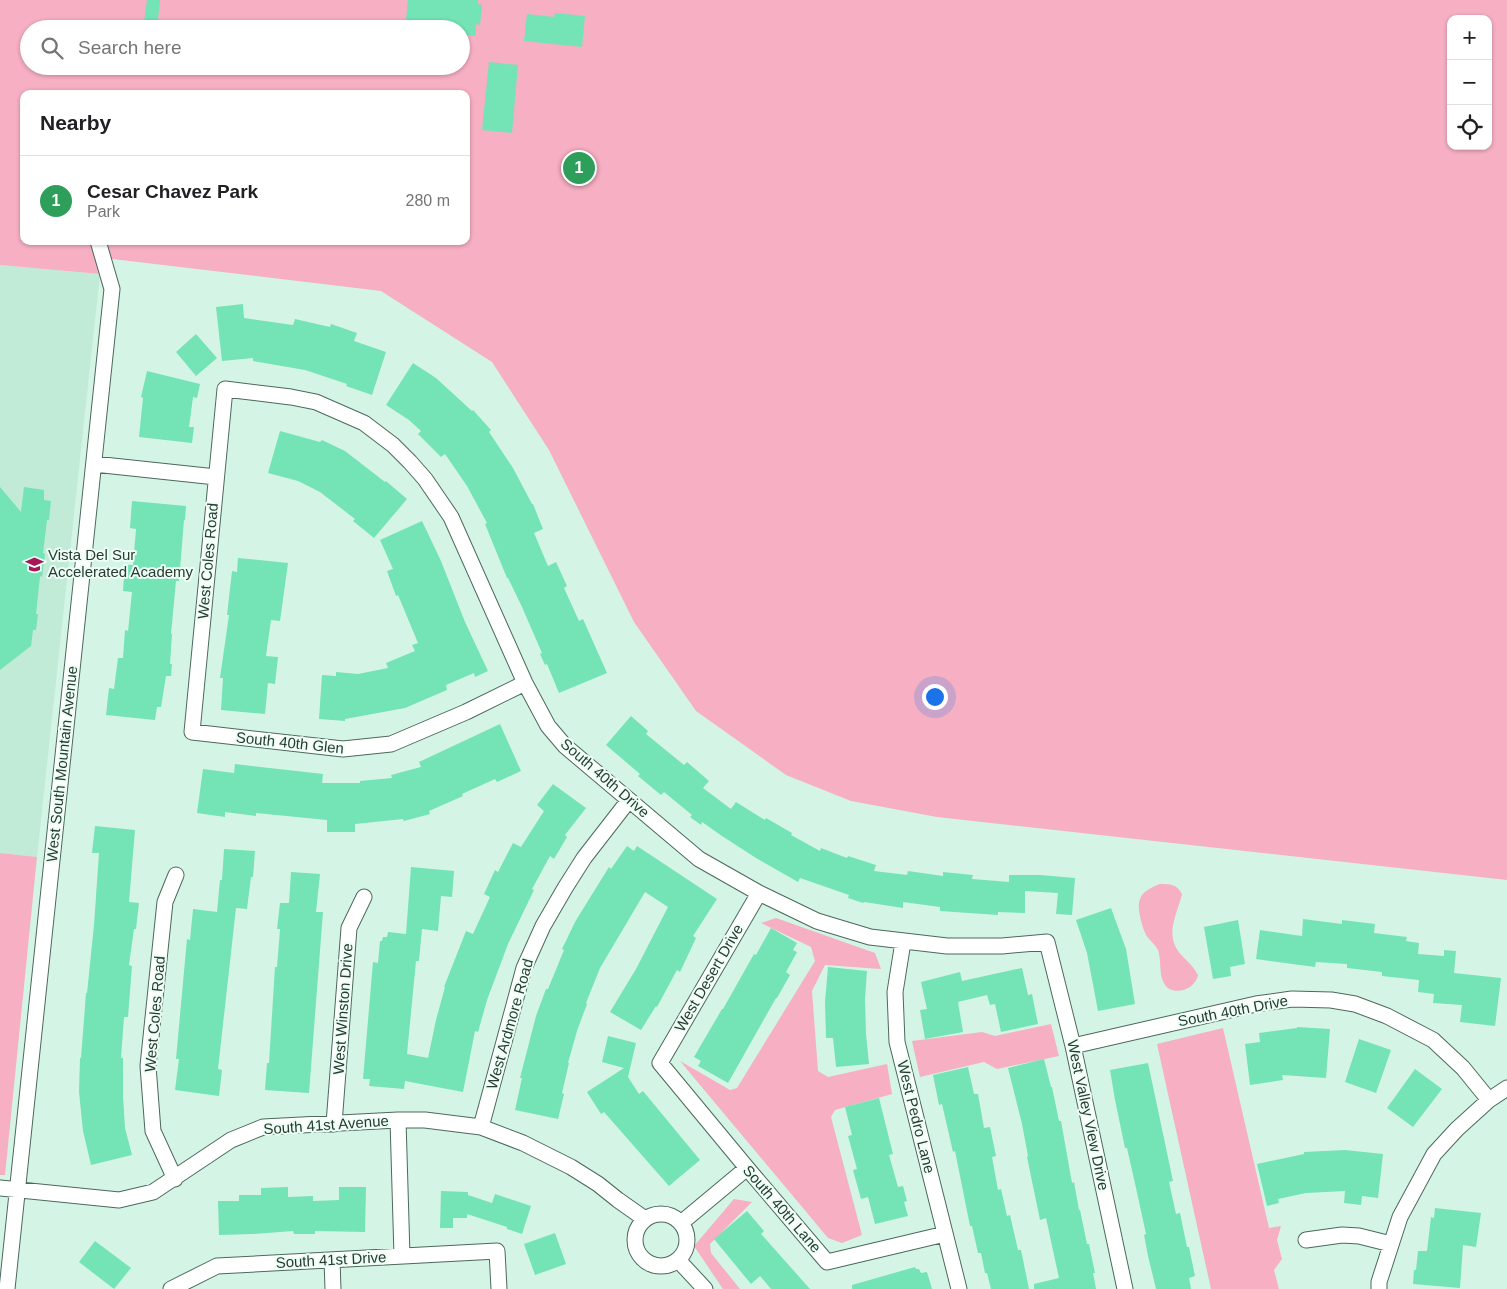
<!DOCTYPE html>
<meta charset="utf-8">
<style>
:root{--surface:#fff;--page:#f6f6f6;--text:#202124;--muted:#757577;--line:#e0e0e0;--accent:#a61757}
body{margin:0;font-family:Helvetica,sans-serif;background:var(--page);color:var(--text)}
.controls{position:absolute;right:15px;top:15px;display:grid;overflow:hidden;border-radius:10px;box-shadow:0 1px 4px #0004}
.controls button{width:45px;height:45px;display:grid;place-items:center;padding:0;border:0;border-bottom:1px solid var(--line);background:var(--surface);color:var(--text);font:25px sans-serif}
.you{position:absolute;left:934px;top:696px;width:18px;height:18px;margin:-12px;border:4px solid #fff;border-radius:50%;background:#1a73e8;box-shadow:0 0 0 8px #1a73e833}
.badge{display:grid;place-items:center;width:32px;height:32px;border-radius:50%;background:var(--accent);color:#fff;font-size:16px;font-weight:700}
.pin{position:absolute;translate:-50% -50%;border:2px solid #fff;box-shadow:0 1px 5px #0006}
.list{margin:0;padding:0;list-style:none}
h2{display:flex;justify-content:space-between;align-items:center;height:65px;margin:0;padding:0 20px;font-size:21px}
h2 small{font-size:16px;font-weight:400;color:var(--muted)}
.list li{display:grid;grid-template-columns:32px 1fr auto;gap:15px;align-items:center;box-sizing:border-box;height:90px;padding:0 20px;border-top:1px solid var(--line)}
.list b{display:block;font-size:19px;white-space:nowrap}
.list p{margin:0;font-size:16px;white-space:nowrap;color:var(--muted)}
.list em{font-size:16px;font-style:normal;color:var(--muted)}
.icon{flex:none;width:28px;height:28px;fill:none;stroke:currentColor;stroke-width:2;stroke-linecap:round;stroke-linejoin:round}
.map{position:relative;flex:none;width:1507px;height:1289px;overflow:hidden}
.search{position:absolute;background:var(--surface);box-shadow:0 1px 4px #0004;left:20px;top:20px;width:450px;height:55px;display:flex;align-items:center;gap:12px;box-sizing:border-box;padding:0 18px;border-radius:28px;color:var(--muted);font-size:19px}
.panel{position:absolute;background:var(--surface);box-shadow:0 1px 4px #0004;left:20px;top:90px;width:450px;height:155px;border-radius:10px}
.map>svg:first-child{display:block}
.built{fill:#c1ead7}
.green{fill:#f6afc3;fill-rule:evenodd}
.building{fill:#74e3b6}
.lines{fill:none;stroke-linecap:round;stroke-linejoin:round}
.minor-casing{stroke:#4c695c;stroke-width:17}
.minor{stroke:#fff;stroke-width:15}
.labels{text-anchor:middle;stroke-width:4;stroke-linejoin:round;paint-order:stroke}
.poi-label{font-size:15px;fill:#2c3933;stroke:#ebfff5;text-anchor:start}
.street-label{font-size:15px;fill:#2c3933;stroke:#ebfff5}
</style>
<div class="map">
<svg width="1507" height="1289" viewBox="0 0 1507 1289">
<rect width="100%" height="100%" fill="#d4f5e5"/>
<path class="built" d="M0,265L100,274L37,857L0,853Z"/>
<path class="green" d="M0,0H1507V880L937,817L851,801L786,775L696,711L634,622L549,450L492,362L381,291L104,258L100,274L0,265ZM1451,19H1488V146H1451ZM29,29H461V66H29ZM24,94H466V241H24Z
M0,853L37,857L5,1175H0Z
M1160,884C1170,884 1177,884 1182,894C1178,912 1165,933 1178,951C1184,959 1193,965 1198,975C1196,989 1174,997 1165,985C1158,975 1162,961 1158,950C1155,944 1149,940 1146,935C1143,929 1141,922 1140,916C1136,897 1142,891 1160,884Z
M776,918L875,953L881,969L825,965L812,991L818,1071L828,1077L887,1064L892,1094L835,1110L831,1117L862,1235L842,1243L828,1238L680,1061L730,1090L737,1088L815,961L811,947L761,923Z
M1051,1024L1059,1056L997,1069L984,1062L920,1077L912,1041L982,1032L995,1036Z
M1223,1028L1269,1228L1281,1226L1277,1240L1282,1259L1274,1270L1279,1289H1211L1157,1044Z
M734,1199L752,1202L710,1244L711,1253L740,1289H723L694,1246Z"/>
<path class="building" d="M147,0H160L157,29H143Z
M408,0H478V4L482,5L480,25L476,24L475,36L461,34V29H405Z
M555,13L585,16L582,47L524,41L527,14L554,17Z
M489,62L518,65L512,133L482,130Z
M243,304L244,318L293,325L295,319L330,327L331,324L357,333L354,341L386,352L372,395L346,386L347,384L305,370L253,361V358L222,361L216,307Z
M196,334L217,358L196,376L176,352Z
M413,363L436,378L472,411L473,410L491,430L489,432L513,468L532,504H533L543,529L534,533L548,566L556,562L567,586L564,588L579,621L583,619L607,673L559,693L547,664L545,665L540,654L542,653L522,607L508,578H507L485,524L487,523L467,486L445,454L441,457L418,434L421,431L409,420L386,405Z
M147,371L200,384L197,398L193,397L189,427H194L192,443L139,437L143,398L141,397Z
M280,431L320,442L322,440L345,451L385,482L386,481L407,499L374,538L353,521L355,519L320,492L298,481L268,473Z
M0,487L21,512L24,487L44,490V500L51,501L49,520H47L43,553L45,554L42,577L40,576L36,614H38L36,630H33L31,646L0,670Z
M132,501L186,506L185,520H184L179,581H176L171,634H172L170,664H172L171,676H166L161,707H157L155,720L106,715L109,688L114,689L118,658H123L125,630L128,631L132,592L123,591L125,565H133L136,529L130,528Z
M422,521L441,561L465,622L488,671L475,677L474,673L446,685L447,690L405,708L345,719V721L319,719L322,675L336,676V672L358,674L388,668L386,663L415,651L412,645L418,643L398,595L396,596L387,571L393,569L380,540Z
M238,558L288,563L280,621L271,620L266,656L278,657L275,684L268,683L265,714L221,710L223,678H220L229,615H227L232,571L237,572Z
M631,716L648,731L646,734L684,765L687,762L709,781L703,788L731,809L736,802L765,820L766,818L792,833L791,835L820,851L821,848L847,858L848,856L876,865L874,871L907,875L908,871L943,876V872L973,875L972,879L1009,882V875H1040L1075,878L1072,915L1056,914L1058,893L1025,891V913L998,912V915L940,911V907L903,902V908L864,902L863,903L848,898L849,895L800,878L798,882L756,858L722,836L702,822L701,825L690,817L692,815L664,792L661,795L638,776L640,774L606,745Z
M500,724L521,771L497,782L495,779L462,794L463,796L429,811L430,814L404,821L403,819L355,824V832H327V820L256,813V816L225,812V817L197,813L203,769L234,773L235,764L323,774L322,783H360V781L392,778L391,775L421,767L419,762Z
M553,784L586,808L565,835L567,837L554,859L550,856L532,889L534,890L508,944L487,1000L478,1032L475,1031L463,1092L405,1081L404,1089L369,1086L370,1079H363L373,962L378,963L380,941H382L383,937H387L388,932L406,934L411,867L454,871L452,897L441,896L438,931L422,929L419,961H416L407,1054L428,1058L436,1020L445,987H444L466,931L473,934L490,897L484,894L495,870L498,872L513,843L521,847L544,811L537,805Z
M95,826L135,830L129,902L139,903L136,929H134L129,965L132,966L128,1017H124L121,1058H123V1096L125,1128L132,1155L91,1165L83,1131L79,1092L80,1058H81L86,993H87L94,925L99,853H92Z
M627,846L634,851L637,846L717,899L693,936L696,938L680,972L677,970L657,1007L656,1006L641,1030L610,1012L636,969L668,907L645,892L600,968L586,1003L587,1004L577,1031L568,1063H569L562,1093L564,1094L558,1119L515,1110L522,1078H520L536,1016L546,989H548L564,950L562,949L575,922L591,896L609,867L611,869Z
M224,849L255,851L253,877H251L247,909L236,908L218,1069L222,1070L219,1096L175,1090L179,1059H176L187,939L190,940L193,909L217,912L220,880H222Z
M291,872L320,874L316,912H323L309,1093L265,1090L267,1063H269L275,967H277L280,929H277L280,903H289Z
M1111,908L1126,949L1135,1004L1098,1011L1087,953L1076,920Z
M1303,919L1342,924V920L1375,924L1374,933L1407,937L1406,941L1419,943L1418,954L1444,956V950L1456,951L1454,973L1501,978L1495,1026L1460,1022L1462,1005L1433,1003L1434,994L1418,992L1419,980L1382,976V972L1347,968V964L1316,962L1315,967L1256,959L1260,930L1302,936Z
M1238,920L1245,964L1230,967L1231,976L1213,979L1204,927Z
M771,928L797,943L793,950L797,952L786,972L790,975L777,998H776L728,1083L698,1066L701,1061L694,1057L722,1009H723L754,954L756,955Z
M828,967L867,971L865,999L866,1034L869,1064L836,1067L833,1038H826L825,1002Z
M1022,968L1028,995L1032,994L1038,1024L1001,1032L995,1004L990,1005L987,995L958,1002L963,1032L925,1039L920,1010L927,1009L921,982L960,972L962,981Z
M1297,1027L1330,1029L1326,1078L1282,1075L1283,1080L1250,1085L1245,1044L1260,1042L1259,1033L1297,1028Z
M608,1036L636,1043L628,1077L639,1094L643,1091L700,1160L669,1186L604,1112L601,1114L587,1092L624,1068L602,1062Z
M1359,1039L1391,1050L1376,1093L1345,1082Z
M1044,1059L1051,1087H1052L1059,1121H1061L1072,1183L1074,1182L1079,1210H1080L1087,1244H1089L1095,1273H1093L1096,1289H1034V1284L1059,1278L1046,1218L1040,1220L1027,1157L1028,1156L1022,1124L1008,1068Z
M1148,1063L1173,1181L1169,1182L1176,1214L1180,1213L1187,1247H1189L1195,1276L1189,1278L1191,1289H1156L1148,1256L1144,1235L1146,1234L1136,1188L1127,1148H1125L1115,1100L1110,1070Z
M968,1067L974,1094H978L984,1128L990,1127L996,1156L992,1157L998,1190L1001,1189L1007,1216L1010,1215L1018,1250H1021L1029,1289H991L987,1273H985L981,1253H978L972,1226H970L955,1151L953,1152L942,1104L939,1105L933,1075Z
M1415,1069L1442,1089L1413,1127L1387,1108Z
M879,1098L893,1154L889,1155L898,1187L903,1186L907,1201L904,1202L908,1216L875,1224L868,1197L861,1199L853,1170L857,1169L848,1136L852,1135L845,1107Z
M1345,1150L1383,1154L1378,1198L1362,1196L1361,1205L1344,1203L1345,1191L1306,1193L1278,1199L1279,1203L1267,1206L1257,1164L1304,1154V1152Z
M288,1187V1197L313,1196V1201L339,1200V1187H366L365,1232L315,1231V1234H294L293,1231L253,1234L219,1235L218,1201H239V1195H261V1188Z
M441,1191L468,1192V1195L492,1203L495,1194L531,1206L522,1234L507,1229V1227L467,1214V1218H453V1228H440Z
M1435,1208L1481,1213L1476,1247L1463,1245L1460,1288L1413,1284L1414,1270H1416L1418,1251H1427L1431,1217L1434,1218Z
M747,1211L764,1231L761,1234L810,1289H771L760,1276L751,1284L714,1239Z
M555,1233L566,1264L535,1275L524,1244Z
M95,1241L131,1268L114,1289L79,1262Z
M915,1267L916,1269H919L921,1273L927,1272L932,1289H852V1285Z"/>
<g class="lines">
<defs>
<path id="minor" d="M94,464L216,477
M525,683L466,712L391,744L343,749L192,732L225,389L291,397L316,402L364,423L393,445L410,462L425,479L451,517L525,683L548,726L565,746L699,859L759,893L817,921L870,937L947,946H1002L1047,942L1073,1046L1125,1289
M759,893L660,1063L747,1168L827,1262L945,1234
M903,942L895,992L897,1042L959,1289
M1073,1046L1256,1004L1292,999L1331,1000L1355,1004L1387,1016L1433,1040L1463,1068L1489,1100L1507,1088
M398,1120L402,1256
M334,1124L349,928L364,897
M481,1127L524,968L543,926L565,888L584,858L629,800
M175,1179L153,1131L148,1066L165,902L176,875
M0,1188L119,1200L153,1192L231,1140L263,1127L398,1120H425L481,1127L523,1143L571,1167L598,1184L618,1200L645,1219
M635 1240a26 26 0 1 1 52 0a26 26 0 1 1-52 0Z
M681,1223L747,1168
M1306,1240L1342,1235L1359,1236L1391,1244
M332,1260L333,1289
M678,1260L705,1289
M7,1289L112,289L98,241
M171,1289L217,1266L497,1251L499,1289
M1379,1289V1282L1400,1217L1434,1154L1457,1129L1489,1100"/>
</defs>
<use href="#minor" class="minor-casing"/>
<use href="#minor" class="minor"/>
</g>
<defs>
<symbol id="school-bare" viewBox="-9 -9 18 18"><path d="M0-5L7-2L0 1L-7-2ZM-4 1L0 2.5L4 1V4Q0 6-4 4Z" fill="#a61757" stroke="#ebfff5" stroke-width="2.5" paint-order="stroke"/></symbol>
</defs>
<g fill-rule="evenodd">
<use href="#school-bare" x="22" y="552" width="25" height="25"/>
</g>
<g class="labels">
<g class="poi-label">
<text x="48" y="560">Vista Del Sur<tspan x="48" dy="17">Accelerated Academy</tspan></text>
</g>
<g class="street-label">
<text transform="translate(208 561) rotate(-85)" y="5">West Coles Road</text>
<text transform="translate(290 743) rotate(6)" y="5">South 40th Glen</text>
<text transform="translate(62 764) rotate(-84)" y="5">West South Mountain Avenue</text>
<text transform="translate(605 778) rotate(41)" y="5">South 40th Drive</text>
<text transform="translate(709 978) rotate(-60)" y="5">West Desert Drive</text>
<text transform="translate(343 1009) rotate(-86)" y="5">West Winston Drive</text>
<text transform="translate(1233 1011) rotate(-11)" y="5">South 40th Drive</text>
<text transform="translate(155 1014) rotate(-85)" y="5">West Coles Road</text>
<text transform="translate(510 1024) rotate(-74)" y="5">West Ardmore Road</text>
<text transform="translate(1088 1115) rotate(78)" y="5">West Valley View Drive</text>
<text transform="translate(916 1117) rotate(76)" y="5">West Pedro Lane</text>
<text transform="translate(326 1125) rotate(-4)" y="5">South 41st Avenue</text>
<text transform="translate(782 1209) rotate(49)" y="5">South 40th Lane</text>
<text transform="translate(331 1260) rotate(-3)" y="5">South 41st Drive</text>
</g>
</g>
</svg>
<div class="controls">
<button>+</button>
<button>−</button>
<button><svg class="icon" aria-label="locate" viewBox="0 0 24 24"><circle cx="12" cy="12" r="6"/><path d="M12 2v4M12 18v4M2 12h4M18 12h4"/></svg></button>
</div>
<div class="you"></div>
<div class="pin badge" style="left:579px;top:168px;background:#2e9e5b">1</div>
<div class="search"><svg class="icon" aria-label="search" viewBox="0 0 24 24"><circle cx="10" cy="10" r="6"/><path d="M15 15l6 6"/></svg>Search here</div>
<section class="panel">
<h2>Nearby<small></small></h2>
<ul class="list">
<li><span class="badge" style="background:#2e9e5b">1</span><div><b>Cesar Chavez Park</b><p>Park</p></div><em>280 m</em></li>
</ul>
</section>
</div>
